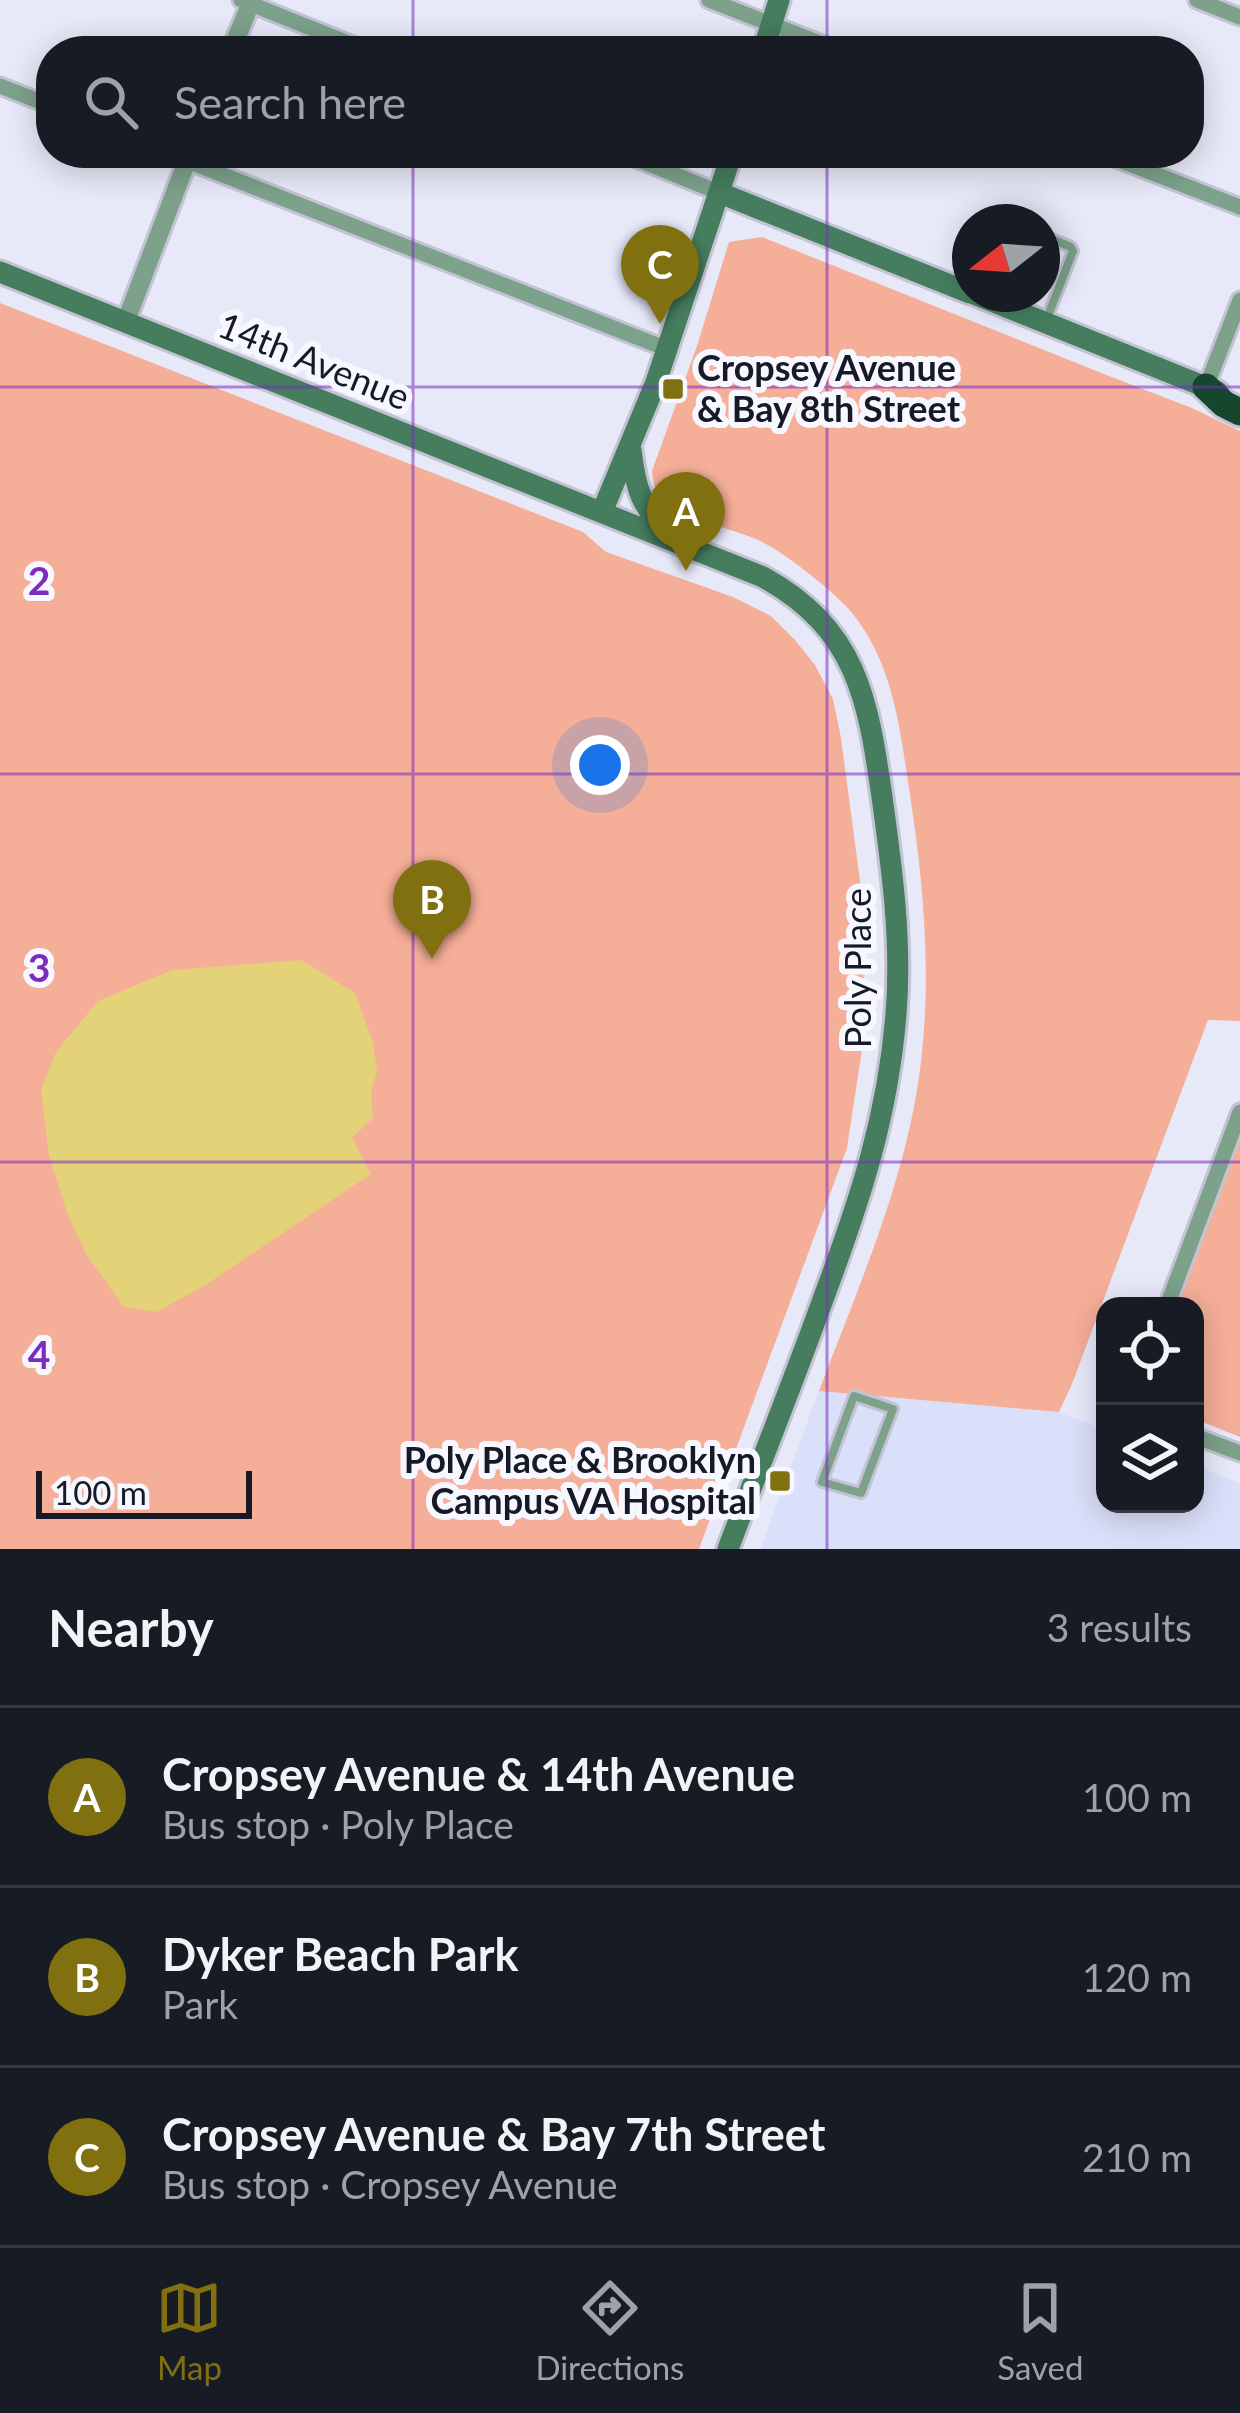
<!DOCTYPE html>
<meta charset="utf-8">
<style>
:root{--surface:#171b24;--page:#242831;--text:#f1f3f6;--muted:#9ea1a6;--line:#363941;--accent:#817010}
body{margin:0;font-family:Lato,sans-serif;background:var(--page);color:var(--text)}
.controls{position:absolute;right:36px;bottom:36px;display:grid;overflow:hidden;border-radius:24px;box-shadow:0 6px 30px #0003}
.controls button{width:108px;height:108px;display:grid;place-items:center;padding:0;border:0;border-bottom:3px solid var(--line);background:var(--surface);color:var(--text);font:60px sans-serif}
.compass{position:absolute;left:952px;top:204px;width:108px;height:108px;border-radius:50%;background:var(--surface);box-shadow:0 6px 30px #0003;rotate:253deg}
.scale{position:absolute;left:36px;bottom:30px;width:216px;box-sizing:border-box;padding-left:12px;border:6px solid #171926;border-top:0;font-size:33px;line-height:42px;white-space:nowrap;color:#171926;-webkit-text-stroke:9px #f6f7ff;paint-order:stroke}
.you{position:absolute;left:600px;top:765px;width:42px;height:42px;margin:-30px;border:9px solid #fff;border-radius:50%;background:#1a73e8;box-shadow:0 0 0 18px #1a73e833}
.badge{display:grid;place-items:center;width:78px;height:78px;border-radius:50%;background:var(--accent);color:#fff;font-size:39px;font-weight:700}
.pin{position:absolute;translate:-50% -99px;filter:drop-shadow(0 3px 6px #0008)}
.pin::after{content:'';position:absolute;top:63px;width:42px;height:36px;background:inherit;clip-path:polygon(0 0,100% 0,50% 100%)}
.list{margin:0;padding:0;list-style:none}
h2{display:flex;justify-content:space-between;align-items:center;height:156px;margin:0;padding:0 48px;font-size:51px}
h2 small{font-size:39px;font-weight:400;color:var(--muted)}
.list li{display:grid;grid-template-columns:78px 1fr auto;gap:36px;align-items:center;box-sizing:border-box;height:180px;padding:0 48px;border-top:3px solid var(--line)}
.list b{display:block;font-size:45px;white-space:nowrap}
.list p{margin:0;font-size:39px;white-space:nowrap;color:var(--muted)}
.list em{font-size:39px;font-style:normal;color:var(--muted)}
.icon{flex:none;width:66px;height:66px;fill:none;stroke:currentColor;stroke-width:2;stroke-linecap:round;stroke-linejoin:round}
.map{position:relative;flex:none;width:1240px;height:1549px;overflow:hidden}
.search{position:absolute;background:var(--surface);box-shadow:0 6px 30px #0003;left:36px;right:36px;top:36px;height:132px;display:flex;align-items:center;gap:30px;box-sizing:border-box;padding:0 42px;border-radius:48px;color:var(--muted);font-size:45px}
.sheet{height:696px;background:var(--surface)}
nav{display:flex;justify-content:space-around;align-items:center;box-sizing:border-box;height:168px;border-top:3px solid var(--line);background:var(--surface);font-size:33px;color:var(--muted)}
nav a{display:grid;justify-items:center;gap:6px}
nav .on{color:var(--accent)}
.map>svg:first-child{display:block}
.built{fill:#dbe0fa}
.green{fill:#f5ae98}
.water{fill:#e3d278}
.lines{fill:none;stroke-linecap:round;stroke-linejoin:round}
.service-casing{stroke:#c2c4d3;stroke-width:14}
.minor-casing{stroke:#c2c4d3;stroke-width:21}
.tertiary-casing{stroke:#c2c4d3;stroke-width:24}
.secondary-casing{stroke:#c2c4d3;stroke-width:27}
.motorway-casing{stroke:#c2c4d3;stroke-width:33}
.service{stroke:#7da18b;stroke-width:8}
.minor{stroke:#7da18b;stroke-width:15}
.tertiary{stroke:#7da18b;stroke-width:18}
.secondary{stroke:#457d5e;stroke-width:21}
.motorway{stroke:#15462e;stroke-width:27}
.grid{fill:none;stroke:#7b2cbf;stroke-width:3;stroke-opacity:0.55}
.poi-dot{fill:#817010;stroke:#f6f7ff;stroke-width:4.5}
.labels{text-anchor:middle;stroke-width:12;stroke-linejoin:round;paint-order:stroke}
.street-label{font-size:36px;fill:#171926;stroke:#f6f7ff}
.poi-label{font-size:36px;font-weight:bold;fill:#171926;stroke:#f6f7ff;text-anchor:start}
.grid-label{font-size:39px;text-anchor:middle;font-weight:bold;fill:#7b2cbf;stroke:#f6f7ff;stroke-width:12;stroke-linejoin:round;paint-order:stroke}
</style>
<div class="map">
<svg width="1240" height="1549" viewBox="0 0 1240 1549">
<rect width="100%" height="100%" fill="#e7e9f9"/>
<path class="built" d="M819,1391L1059,1412L1105,1430V1504H1195V1465L1240,1483V1549H760Z"/>
<path class="green" d="M762,237L1109,376L1192,408L1240,431V1021L1208,1020L1072,1384L1059,1412L819,1391C854,1298 895,1205 914,1107C935,999 925,889 908,782C899,720 890,653 845,605C825,585 783,551 758,540C735,530 683,517 665,503C655,495 653,482 652,471L697,346L729,242Z
M0,303L583,532L606,552L733,597L771,616L795,640L815,665L833,699L841,738L861,888L865,1030L847,1148L699,1549H0Z
M1240,1139V1437L1195,1419V1306H1178Z"/>
<path class="water" d="M301,960L355,993L373,1043L377,1071L371,1093L373,1118L352,1138L371,1174L207,1284L157,1312L124,1307L87,1256L66,1210L49,1155L41,1090L56,1052L98,1001L172,970Z"/>
<g class="lines">
<defs>
<path id="service" d="M992,222L998,218L1010,222
M1042,235L1071,247L1073,251L1046,321
M854,1396L893,1409L861,1493L822,1482Z"/>
<path id="minor" d="M241,0L368,51
M709,0L840,51
M1197,0L1240,17
M0,86L51,106
M167,153L667,349
M622,153L720,193
M1101,153L1240,207
M1206,387L1240,300
M1167,1306L1240,1112
M1195,1436L1240,1453"/>
<path id="tertiary" d="M231,51L252,0
M126,321L190,153"/>
<path id="secondary" d="M763,51L779,0
M720,193L970,293
M0,272L763,577C857,629 868,699 882,797C892,869 902,941 896,1014C888,1116 860,1200 825,1294C794,1380 760,1464 728,1549
M974,294L1218,392
M631,450C636,491 641,504 668,535
M602,512L656,382L732,153"/>
<path id="motorway" d="M1206,387L1224,404L1240,412"/>
</defs>
<use href="#service" class="service-casing"/>
<use href="#minor" class="minor-casing"/>
<use href="#tertiary" class="tertiary-casing"/>
<use href="#secondary" class="secondary-casing"/>
<use href="#motorway" class="motorway-casing"/>
<use href="#service" class="service"/>
<use href="#minor" class="minor"/>
<use href="#tertiary" class="tertiary"/>
<use href="#secondary" class="secondary"/>
<use href="#motorway" class="motorway"/>
</g>
<path class="grid" d="M413,0V51M827,0V51M413,153V1549M827,153V1549M0,387H1240M0,774H1240M0,1162H1240"/>
<g class="poi-dot">
<rect x="661" y="377" width="24" height="24" rx="6"/>
<rect x="768" y="1469" width="24" height="24" rx="6"/>
</g>
<g class="labels">
<g class="street-label">
<text transform="translate(314 361) rotate(22)" y="13">14th Avenue</text>
<text transform="translate(858 968) rotate(-90)" y="13">Poly Place</text>
</g>
<g class="poi-label">
<text x="697" y="381">Cropsey Avenue<tspan x="697" dy="41">&amp; Bay 8th Street</tspan></text>
<text x="756" y="1473" text-anchor="end">Poly Place &amp; Brooklyn<tspan x="756" dy="41">Campus VA Hospital</tspan></text>
</g>
</g>
<g class="grid-label">
<text x="39" y="595">2</text>
<text x="39" y="982">3</text>
<text x="39" y="1369">4</text>
</g>
</svg>
<div class="controls">
<button><svg class="icon" aria-label="locate" viewBox="0 0 24 24"><circle cx="12" cy="12" r="6"/><path d="M12 2v4M12 18v4M2 12h4M18 12h4"/></svg></button>
<button><svg class="icon" aria-label="layers" viewBox="0 0 24 24"><path d="M12 4l9 5-9 5-9-5zM3 14l9 5 9-5"/></svg></button>
</div>
<svg class="compass" viewBox="-18 -18 36 36"><path d="M0-13l5 13h-10z" fill="#e53935"/><path d="M0 13l5-13h-10z" fill="#9ea1a6"/></svg>
<div class="scale">100 m</div>
<div class="you"></div>
<div class="pin badge" style="left:686px;top:571px">A</div>
<div class="pin badge" style="left:432px;top:959px">B</div>
<div class="pin badge" style="left:660px;top:324px">C</div>
<div class="search"><svg class="icon" aria-label="search" viewBox="0 0 24 24"><circle cx="10" cy="10" r="6"/><path d="M15 15l6 6"/></svg>Search here</div>
</div>
<section class="sheet">
<h2>Nearby<small>3 results</small></h2>
<ul class="list">
<li><span class="badge">A</span><div><b>Cropsey Avenue &amp; 14th Avenue</b><p>Bus stop · Poly Place</p></div><em>100 m</em></li>
<li><span class="badge">B</span><div><b>Dyker Beach Park</b><p>Park</p></div><em>120 m</em></li>
<li><span class="badge">C</span><div><b>Cropsey Avenue &amp; Bay 7th Street</b><p>Bus stop · Cropsey Avenue</p></div><em>210 m</em></li>
</ul>
</section>
<nav>
<a class="on"><svg class="icon" aria-label="map" viewBox="0 0 24 24"><path d="M3 6l6-2 6 2 6-2v14l-6 2-6-2-6 2zM9 4v14M15 6v14"/></svg>Map</a>
<a><svg class="icon" aria-label="directions" viewBox="0 0 24 24"><path d="M12 3l9 9-9 9-9-9zM9 14v-3h6M13 9l2 2-2 2"/></svg>Directions</a>
<a><svg class="icon" aria-label="saved" viewBox="0 0 24 24"><path d="M7 4h10v16l-5-4-5 4z"/></svg>Saved</a>
</nav>
